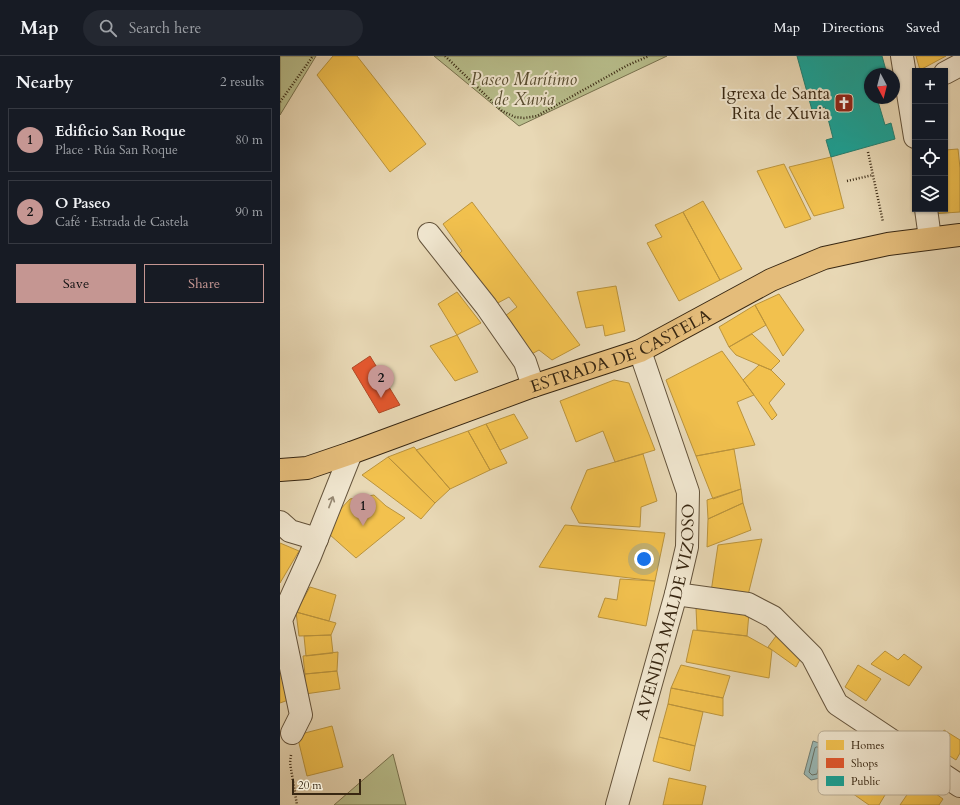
<!DOCTYPE html>
<meta charset="utf-8">
<style>
:root{--surface:#171b24;--page:#242831;--text:#f1f3f6;--muted:#9ea1a6;--line:#363941;--accent:#c59692}
body{margin:0;font-family:Cardo,serif;background:var(--page);color:var(--text)}
.controls{position:absolute;right:12px;top:12px;display:grid;overflow:hidden;border-radius:0px;box-shadow:0 1px 3px #0004}
.controls button{width:36px;height:36px;display:grid;place-items:center;padding:0;border:0;border-bottom:1px solid var(--line);background:var(--surface);color:var(--text);font:20px sans-serif}
.compass{position:absolute;left:584px;top:12px;width:36px;height:36px;border-radius:50%;background:var(--surface);box-shadow:0 1px 3px #0004;rotate:173deg}
.scale{position:absolute;left:12px;bottom:10px;width:69px;box-sizing:border-box;padding-left:4px;border:2px solid #382712;border-top:0;font-size:11px;line-height:14px;white-space:nowrap;color:#382712;-webkit-text-stroke:3px #f0e6cf;paint-order:stroke}
.you{position:absolute;left:364px;top:503px;width:14px;height:14px;margin:-10px;border:3px solid #fff;border-radius:50%;background:#1a73e8;box-shadow:0 0 0 6px #1a73e833}
.badge{display:grid;place-items:center;width:26px;height:26px;border-radius:50%;background:var(--accent);color:#111;font-size:13px;font-weight:700}
.pin{position:absolute;translate:-50% -33px;filter:drop-shadow(0 1px 2px #0008)}
.pin::after{content:'';position:absolute;top:21px;width:14px;height:12px;background:inherit;clip-path:polygon(0 0,100% 0,50% 100%)}
.list{margin:0;padding:0;list-style:none}
h2{display:flex;justify-content:space-between;align-items:center;height:52px;margin:0;padding:0 16px;font-size:17px}
h2 small{font-size:13px;font-weight:400;color:var(--muted)}
.list li{display:grid;grid-template-columns:26px 1fr auto;gap:12px;align-items:center;box-sizing:border-box;height:64px;margin:0 8px 8px;padding:0 8px;border:1px solid var(--line);border-radius:0px}
.list b{display:block;font-size:15px;white-space:nowrap}
.list p{margin:0;font-size:13px;white-space:nowrap;color:var(--muted)}
.list em{font-size:13px;font-style:normal;color:var(--muted)}
.actions{display:flex;gap:8px;padding:12px 16px}
.actions a{flex:1;padding:9px 0;border:1px solid var(--accent);border-radius:0px;text-align:center;font-size:14px;color:var(--accent)}
.actions .main{background:var(--accent);color:#111}
.icon{flex:none;width:22px;height:22px;fill:none;stroke:currentColor;stroke-width:2;stroke-linecap:round;stroke-linejoin:round}
.map{position:relative;flex:none;width:680px;height:749px;overflow:hidden}
header{display:flex;align-items:center;gap:24px;box-sizing:border-box;height:56px;padding:0 20px;background:var(--surface);border-bottom:1px solid var(--line)}
header strong{font-size:19px}
nav{display:flex;gap:22px;margin-inline-start:auto;font-size:14px}
.search{width:280px;height:36px;background:var(--page);display:flex;align-items:center;gap:10px;box-sizing:border-box;padding:0 14px;border-radius:22px;color:var(--muted);font-size:15px}
main{display:flex}
aside{flex:1;background:var(--surface)}
.map>svg:first-child{display:block}
.green{fill:#b8be8c;stroke:#78724f}
.water{fill:#99b8b6;stroke:#727e74}
.homes{fill:#f2c14e;stroke:#ba933c}
.shops{fill:#e4572e;stroke:#b04926}
.public{fill:#17a398;stroke:#217e70}
.lines{fill:none;stroke-linecap:round;stroke-linejoin:round}
.shore{stroke:#687064;stroke-width:1}
.minor-casing{stroke:#64533b;stroke-width:24}
.major-casing{stroke:#382712;stroke-width:24}
.path{stroke:#382712;stroke-width:2.5;stroke-dasharray:1 2;stroke-linecap:butt}
.minor{stroke:#f0e6cf;stroke-width:22}
.major{stroke:#e4bc7a;stroke-width:22}
.oneway{stroke:#948670}
.labels{text-anchor:middle;stroke-width:4;stroke-linejoin:round;paint-order:stroke}
.park-label{font-size:17px;font-style:italic;fill:#584d30;stroke:#f0e6cf}
.poi-label{font-size:17px;fill:#382712;stroke:#f0e6cf;text-anchor:end}
.street-label{font-size:17px;fill:#382712;stroke:#f0e6cf}
.key{fill:#f0e6cf;stroke:#b9ad96;stroke-width:1}
.key-label{font-size:11px;fill:#382712}
</style>
<header>
<strong>Map</strong>
<div class="search"><svg class="icon" aria-label="search" viewBox="0 0 24 24"><circle cx="10" cy="10" r="6"/><path d="M15 15l6 6"/></svg>Search here</div>
<nav><a>Map</a><a>Directions</a><a>Saved</a></nav>
</header>
<main>
<aside>
<h2>Nearby<small>2 results</small></h2>
<ul class="list">
<li><span class="badge">1</span><div><b>Edificio San Roque</b><p>Place · Rúa San Roque</p></div><em>80 m</em></li>
<li><span class="badge">2</span><div><b>O Paseo</b><p>Café · Estrada de Castela</p></div><em>90 m</em></li>
</ul>
<div class="actions"><a class="main">Save</a><a>Share</a></div>
</aside>
<div class="map">
<svg width="680" height="749" viewBox="0 0 680 749">
<rect width="100%" height="100%" fill="#e8d8b5"/>
<filter id="stains"><feTurbulence type="fractalNoise" baseFrequency=".005" numOctaves="4"/><feColorMatrix values="0 0 0 0 .2 0 0 0 0 .09 0 0 0 0 .02 0 0 0 .5 -.17"/></filter>
<radialGradient id="worn" r=".72"><stop offset=".6" stop-color="#630" stop-opacity="0"/><stop offset="1" stop-color="#630" stop-opacity=".3"/></radialGradient>
<path class="green" d="M0,0H36L0,59Z
M154,0H387L239,70Z
M113,698L126,749H54Z"/>
<path class="water" d="M533,685L548,690L540,722L531,724L524,718Z"/>
<path class="homes" d="M53,0H77L146,88L110,116L37,19Z
M636,0H666L640,14Z
M678,93L680,112V156L651,158V153H665V94Z
M551,101L564,152L534,160L509,111Z
M504,108L531,163L505,172L477,115Z
M423,145L462,213L440,224L403,156Z
M192,146L300,289L272,304L259,294L248,300L221,263L237,251L229,241L214,249L178,199L182,195L163,168Z
M403,156L440,224L399,245L367,187L382,181L375,169Z
M336,230L345,275L325,280L323,269L306,272L297,236Z
M177,236L201,267L177,279L158,248Z
M499,238L524,274L503,300L475,249Z
M475,249L486,269L449,291L439,271Z
M472,278L500,305L491,314L456,299L449,291Z
M177,279L198,316L175,325L150,290Z
M442,295L474,339L457,346L475,389L416,400L386,324Z
M479,309L491,314L505,328L489,347L497,359L492,364L463,324Z
M334,324L349,327L375,394L335,406L323,375L296,386L280,345Z
M234,358L248,382L220,394L206,368Z
M206,368L227,407L210,414L188,375Z
M188,375L210,414L170,433L136,394Z
M134,391L170,433L155,447L108,401Z
M454,393L461,433L433,443L416,400Z
M363,398L377,445L361,451L360,471L299,467L291,452L307,414Z
M108,401L155,447L141,463L82,419Z
M461,433L463,447L428,463L427,444Z
M94,439L106,450L125,462L76,502L49,478L55,459L70,443Z
M463,447L471,474L427,491L428,463Z
M285,469L385,477L375,525L259,511Z
M482,483L467,543L431,536L438,489Z
M0,487L19,495L0,527Z
M340,523L375,525L366,570L318,561L325,542L337,544Z
M30,531L56,539L49,565L16,556Z
M416,552L469,557L467,580L417,574Z
M16,556L56,567L51,579L19,580Z
M413,574L467,580L492,594L489,622L406,606Z
M499,576L524,596L516,611L488,591Z
M51,579L53,597L26,600L24,580Z
M605,595L618,604L624,598L642,611L629,630L591,608Z
M58,596L57,615L25,618L23,600Z
M401,609L450,620L443,642L391,632Z
M578,609L601,623L586,645L565,631Z
M57,615L60,633L25,638V618Z
M0,618L11,643L0,647Z
M391,632L443,642V660L388,648Z
M388,648L423,656L415,690L379,681Z
M52,670L63,711L27,720L17,679Z
M664,674L680,684V697L676,704L654,690Z
M379,681L415,690L410,715L373,705Z
M592,698L620,714L599,749H589L569,735Z
M389,722L426,730L422,749H383Z
M637,724L663,743L659,749H620Z"/>
<path class="shops" d="M90,300L120,349L99,357L72,312Z"/>
<path class="public" d="M517,0H602L607,18H590V42H597L605,69L611,67L615,83L551,101L546,84L553,82L545,51L532,54Z"/>
<g class="lines">
<path class="shore" d="M537,691L542,692L543,694L537,718L532,719L529,716L535,692Z"/>
<defs>
<g id="minor">
<path d="M622,0L635,81"/>
<path d="M665,17L680,9"/>
<path d="M646,153L650,182"/>
<path d="M149,178L206,250L245,306L253,330"/>
<path d="M0,466L10,475L37,483"/>
<path d="M396,538L468,548L493,561L532,600L557,648L680,730"/>
<path d="M12,677L21,659L1,564L30,500L71,397"/>
<path id="s1" d="M337,749L396,538L407,491L408,436L360,295"/>
</g>
<g id="major">
<path id="s2" d="M0,414L27,412L71,397L253,330L360,295L491,224L544,202L608,188L680,179"/>
</g>
</defs>
<use href="#minor" class="minor-casing"/>
<use href="#major" class="major-casing"/>
<path class="path" d="M165,0L222,55L235,61L244,62L257,60L348,9L369,0
M0,46L33,0
M588,96L603,166
M567,125L593,119
M11,699L10,707L17,749"/>
<use href="#minor" class="minor"/>
<use href="#major" class="major"/>
</g>
<defs><path id="oneway-shaft" d="M-6 0H5M1.5-3L5.5 0L1.5 3" fill="none" stroke-width="1.6" stroke-linecap="round" stroke-linejoin="round"/></defs>
<use class="oneway" href="#oneway-shaft" transform="translate(51 446) rotate(-69)"/>
<defs>
<symbol id="church-square" viewBox="-11 -11 22 22"><rect x="-9" y="-9" width="18" height="18" rx="4" fill="#8f2418" stroke="#f0e6cf"/><path d="M-1.2-6h2.4v3.5h3.3v2.4h-3.3V6h-2.4V-.1h-3.3v-2.4h3.3Z" fill="#fff"/></symbol>
</defs>
<g fill-rule="evenodd">
<use href="#church-square" x="553" y="36" width="22" height="22"/>
</g>
<g class="labels">
<g class="park-label">
<text x="244" y="29">Paseo Marítimo<tspan x="244" dy="20">de Xuvia</tspan></text>
</g>
<g class="poi-label">
<text x="550" y="43">Igrexa de Santa<tspan x="550" dy="20">Rita de Xuvia</tspan></text>
</g>
<g class="street-label">
<text dy="6" stroke="none"><textPath href="#s2" startOffset="362">ESTRADA DE CASTELA</textPath></text>
<text dy="6" stroke="none"><textPath href="#s1" startOffset="200">AVENIDA MALDE VIZOSO</textPath></text>
</g>
</g>
<rect x="538" y="675" width="132" height="64" rx="6" class="key"/>
<rect x="546" y="684" width="18" height="10" fill="#f2c14e"/>
<rect x="546" y="702" width="18" height="10" fill="#e4572e"/>
<rect x="546" y="720" width="18" height="10" fill="#17a398"/>
<g class="key-label">
<text x="571" y="693">Homes</text>
<text x="571" y="711">Shops</text>
<text x="571" y="729">Public</text>
</g>
<rect width="100%" height="100%" filter="url(#stains)"/>
<rect width="100%" height="100%" fill="url(#worn)"/>
</svg>
<div class="controls">
<button>+</button>
<button>−</button>
<button><svg class="icon" aria-label="locate" viewBox="0 0 24 24"><circle cx="12" cy="12" r="6"/><path d="M12 2v4M12 18v4M2 12h4M18 12h4"/></svg></button>
<button><svg class="icon" aria-label="layers" viewBox="0 0 24 24"><path d="M12 4l9 5-9 5-9-5zM3 14l9 5 9-5"/></svg></button>
</div>
<svg class="compass" viewBox="-18 -18 36 36"><path d="M0-13l5 13h-10z" fill="#e53935"/><path d="M0 13l5-13h-10z" fill="#9ea1a6"/></svg>
<div class="scale">20 m</div>
<div class="you"></div>
<div class="pin badge" style="left:83px;top:470px">1</div>
<div class="pin badge" style="left:101px;top:342px">2</div>
</div>
</main>
